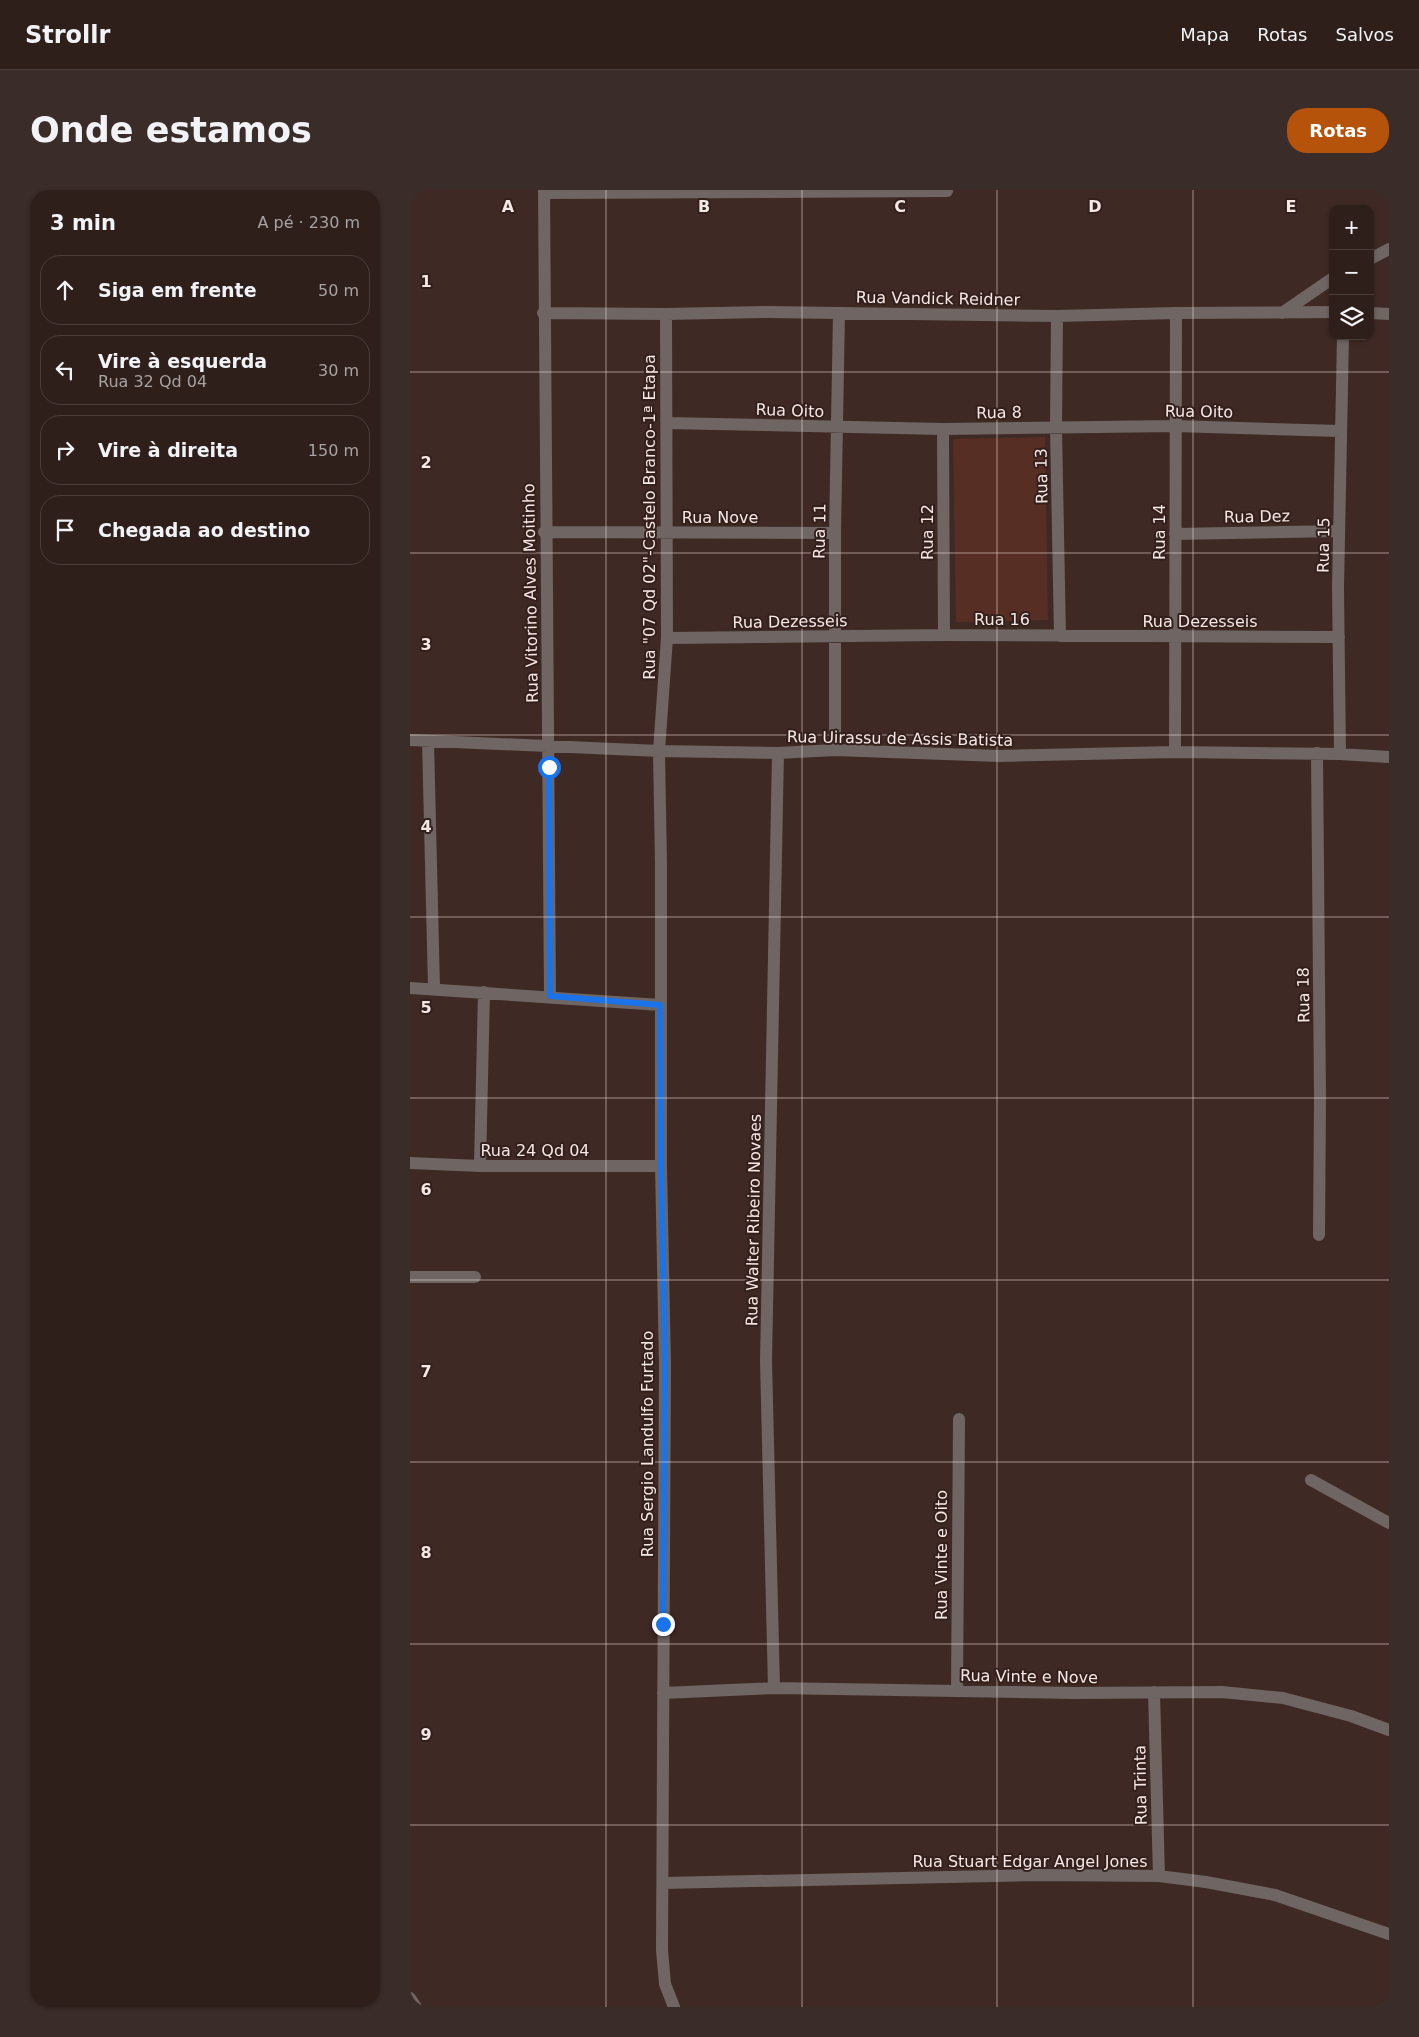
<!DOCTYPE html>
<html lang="pt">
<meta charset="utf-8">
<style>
:root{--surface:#2e1f1b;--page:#3a2c28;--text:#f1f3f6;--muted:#a7a2a3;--line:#493d3a;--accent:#b45309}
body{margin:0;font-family:"DejaVu Sans",sans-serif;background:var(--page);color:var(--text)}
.controls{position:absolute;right:15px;top:15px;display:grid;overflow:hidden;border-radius:10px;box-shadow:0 1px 4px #0004}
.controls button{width:45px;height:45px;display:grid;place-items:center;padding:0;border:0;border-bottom:1px solid var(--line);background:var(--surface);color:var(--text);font:25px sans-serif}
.stop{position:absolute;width:15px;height:15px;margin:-11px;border:4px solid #1a73e8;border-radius:50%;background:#fff}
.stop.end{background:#1a73e8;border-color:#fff;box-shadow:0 1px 5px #0008}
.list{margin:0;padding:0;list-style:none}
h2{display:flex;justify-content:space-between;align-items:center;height:65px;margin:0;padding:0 20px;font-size:21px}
h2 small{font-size:16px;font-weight:400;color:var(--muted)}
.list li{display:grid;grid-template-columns:32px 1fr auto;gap:15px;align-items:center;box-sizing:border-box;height:70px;margin:0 10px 10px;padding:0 10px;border:1px solid var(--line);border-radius:20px}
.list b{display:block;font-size:19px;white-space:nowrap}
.list p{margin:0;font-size:16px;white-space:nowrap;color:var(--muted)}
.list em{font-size:16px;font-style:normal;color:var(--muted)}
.icon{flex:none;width:28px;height:28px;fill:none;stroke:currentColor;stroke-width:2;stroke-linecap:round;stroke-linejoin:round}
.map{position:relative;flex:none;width:979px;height:1817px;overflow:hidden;border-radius:20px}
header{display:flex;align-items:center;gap:30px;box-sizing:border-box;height:70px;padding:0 25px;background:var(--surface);border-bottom:1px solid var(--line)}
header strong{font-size:24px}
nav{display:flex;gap:28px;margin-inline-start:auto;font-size:18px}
.intro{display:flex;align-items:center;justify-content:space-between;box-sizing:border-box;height:120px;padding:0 30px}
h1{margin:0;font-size:35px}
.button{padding:12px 22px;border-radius:20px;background:var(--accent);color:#fff;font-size:18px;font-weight:700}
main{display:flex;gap:30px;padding:0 30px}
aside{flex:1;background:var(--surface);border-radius:20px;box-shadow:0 1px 4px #0004}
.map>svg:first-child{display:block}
.green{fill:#572e24}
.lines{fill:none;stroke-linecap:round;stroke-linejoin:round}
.minor{stroke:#6f6562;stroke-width:12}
.route{stroke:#1a73e8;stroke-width:6}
.grid{fill:none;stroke:#f5e7e4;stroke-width:1;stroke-opacity:0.55}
.labels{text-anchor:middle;stroke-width:4;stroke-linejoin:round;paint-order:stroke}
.street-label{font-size:16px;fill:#f5e7e4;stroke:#331f1b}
.grid-label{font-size:16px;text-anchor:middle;font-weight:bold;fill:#f5e7e4;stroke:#331f1b;stroke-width:4;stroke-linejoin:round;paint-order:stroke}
</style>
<header>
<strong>Strollr</strong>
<nav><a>Mapa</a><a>Rotas</a><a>Salvos</a></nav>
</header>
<div class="intro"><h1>Onde estamos</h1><a class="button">Rotas</a></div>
<main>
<aside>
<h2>3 min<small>A pé · 230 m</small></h2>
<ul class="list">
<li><svg class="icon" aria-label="ahead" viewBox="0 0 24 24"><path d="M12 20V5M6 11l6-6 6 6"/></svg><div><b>Siga em frente</b></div><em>50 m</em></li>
<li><svg class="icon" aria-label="left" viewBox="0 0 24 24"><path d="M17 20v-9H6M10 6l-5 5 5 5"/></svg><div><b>Vire à esquerda</b><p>Rua 32 Qd 04</p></div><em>30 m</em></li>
<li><svg class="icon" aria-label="right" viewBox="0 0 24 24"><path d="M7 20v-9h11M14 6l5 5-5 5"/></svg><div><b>Vire à direita</b></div><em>150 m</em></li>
<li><svg class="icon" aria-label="arrive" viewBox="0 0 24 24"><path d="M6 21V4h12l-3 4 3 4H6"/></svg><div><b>Chegada ao destino</b></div></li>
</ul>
</aside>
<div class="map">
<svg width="979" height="1817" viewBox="0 0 979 1817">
<rect width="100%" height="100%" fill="#3e2924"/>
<path class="green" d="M635,247L638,430L546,432L543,249Z"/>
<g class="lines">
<path class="minor" d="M134,0C134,269 137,538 140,806
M134,3L537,1
M960,69L979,59
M133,123L256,124L358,122L647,126L766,123L923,122
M872,123L923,88
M960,123L979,124
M256,124L257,448L249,561L251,674V976L255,1175L252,1760L255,1794L264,1817
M647,126L646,238L650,446
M257,233L533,239L765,236L930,241
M533,239L534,445
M134,342L425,343
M765,344L929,341
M257,448L534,445L929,447
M0,550L249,561L368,563L425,560L589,566L765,562L930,564L979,567
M18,551L24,798
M425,560V343L429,123
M765,562L766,123
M907,563L910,908L909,1045
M930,564L928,398L933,146
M0,798L250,815
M0,973L70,976H251
M70,976L74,802
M0,1087H65
M901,1290L979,1333
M364,1498L356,1171L368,563
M547,1501L549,1229
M744,1502L749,1686
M253,1503L364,1498L664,1503L812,1502L873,1508L941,1526L979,1540
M253,1693L628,1685L749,1686L796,1692L865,1705L979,1744
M0,1808L6,1817"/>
</g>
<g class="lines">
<path class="route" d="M139,577L140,806L250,815L251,976L255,1175L253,1434"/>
</g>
<path class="grid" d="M196,0V1817M392,0V1817M587,0V1817M783,0V1817M0,182H979M0,363H979M0,545H979M0,727H979M0,908H979M0,1090H979M0,1272H979M0,1454H979M0,1635H979"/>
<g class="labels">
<g class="street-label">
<text transform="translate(528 108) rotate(1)" y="6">Rua Vandick Reidner</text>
<text transform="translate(380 220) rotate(2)" y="6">Rua Oito</text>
<text transform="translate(789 221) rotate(1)" y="6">Rua Oito</text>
<text transform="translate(589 222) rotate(-1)" y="6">Rua 8</text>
<text transform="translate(631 286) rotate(-91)" y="6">Rua 13</text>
<text transform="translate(847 326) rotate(-1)" y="6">Rua Dez</text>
<text transform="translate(239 327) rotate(-90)" y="6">Rua "07 Qd 02"-Castelo Branco-1ª Etapa</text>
<text x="310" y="333">Rua Nove</text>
<text transform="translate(409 341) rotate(-89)" y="6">Rua 11</text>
<text transform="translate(517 342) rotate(-90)" y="6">Rua 12</text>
<text transform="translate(749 342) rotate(-90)" y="6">Rua 14</text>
<text transform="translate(913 355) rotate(-89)" y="6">Rua 15</text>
<text transform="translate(120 403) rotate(-91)" y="6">Rua Vitorino Alves Moitinho</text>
<text x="592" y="435">Rua 16</text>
<text transform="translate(380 431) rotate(-1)" y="6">Rua Dezesseis</text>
<text x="790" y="437">Rua Dezesseis</text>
<text transform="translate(490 548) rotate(1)" y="6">Rua Uirassu de Assis Batista</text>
<text transform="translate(893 805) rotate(-91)" y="6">Rua 18</text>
<text x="125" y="966">Rua 24 Qd 04</text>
<text transform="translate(343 1030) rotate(-89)" y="6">Rua Walter Ribeiro Novaes</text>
<text transform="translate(237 1254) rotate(-90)" y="6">Rua Sergio Landulfo Furtado</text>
<text transform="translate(531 1365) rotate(-90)" y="6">Rua Vinte e Oito</text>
<text transform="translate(619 1486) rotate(1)" y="6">Rua Vinte e Nove</text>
<text transform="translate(730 1595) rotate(-91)" y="6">Rua Trinta</text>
<text x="620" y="1677">Rua Stuart Edgar Angel Jones</text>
</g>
</g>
<g class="grid-label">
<text x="98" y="22">A</text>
<text x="294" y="22">B</text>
<text x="490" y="22">C</text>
<text x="685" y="22">D</text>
<text x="881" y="22">E</text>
<text x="16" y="97">1</text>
<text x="16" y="278">2</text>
<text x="16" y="460">3</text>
<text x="16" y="642">4</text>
<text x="16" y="823">5</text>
<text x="16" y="1005">6</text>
<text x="16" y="1187">7</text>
<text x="16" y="1368">8</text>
<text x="16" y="1550">9</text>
</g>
</svg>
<div class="controls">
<button>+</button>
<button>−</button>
<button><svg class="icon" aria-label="layers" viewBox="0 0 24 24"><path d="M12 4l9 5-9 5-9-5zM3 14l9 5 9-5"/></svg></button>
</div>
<div class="stop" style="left:139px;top:577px"></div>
<div class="stop end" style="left:253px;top:1434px"></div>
</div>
</main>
